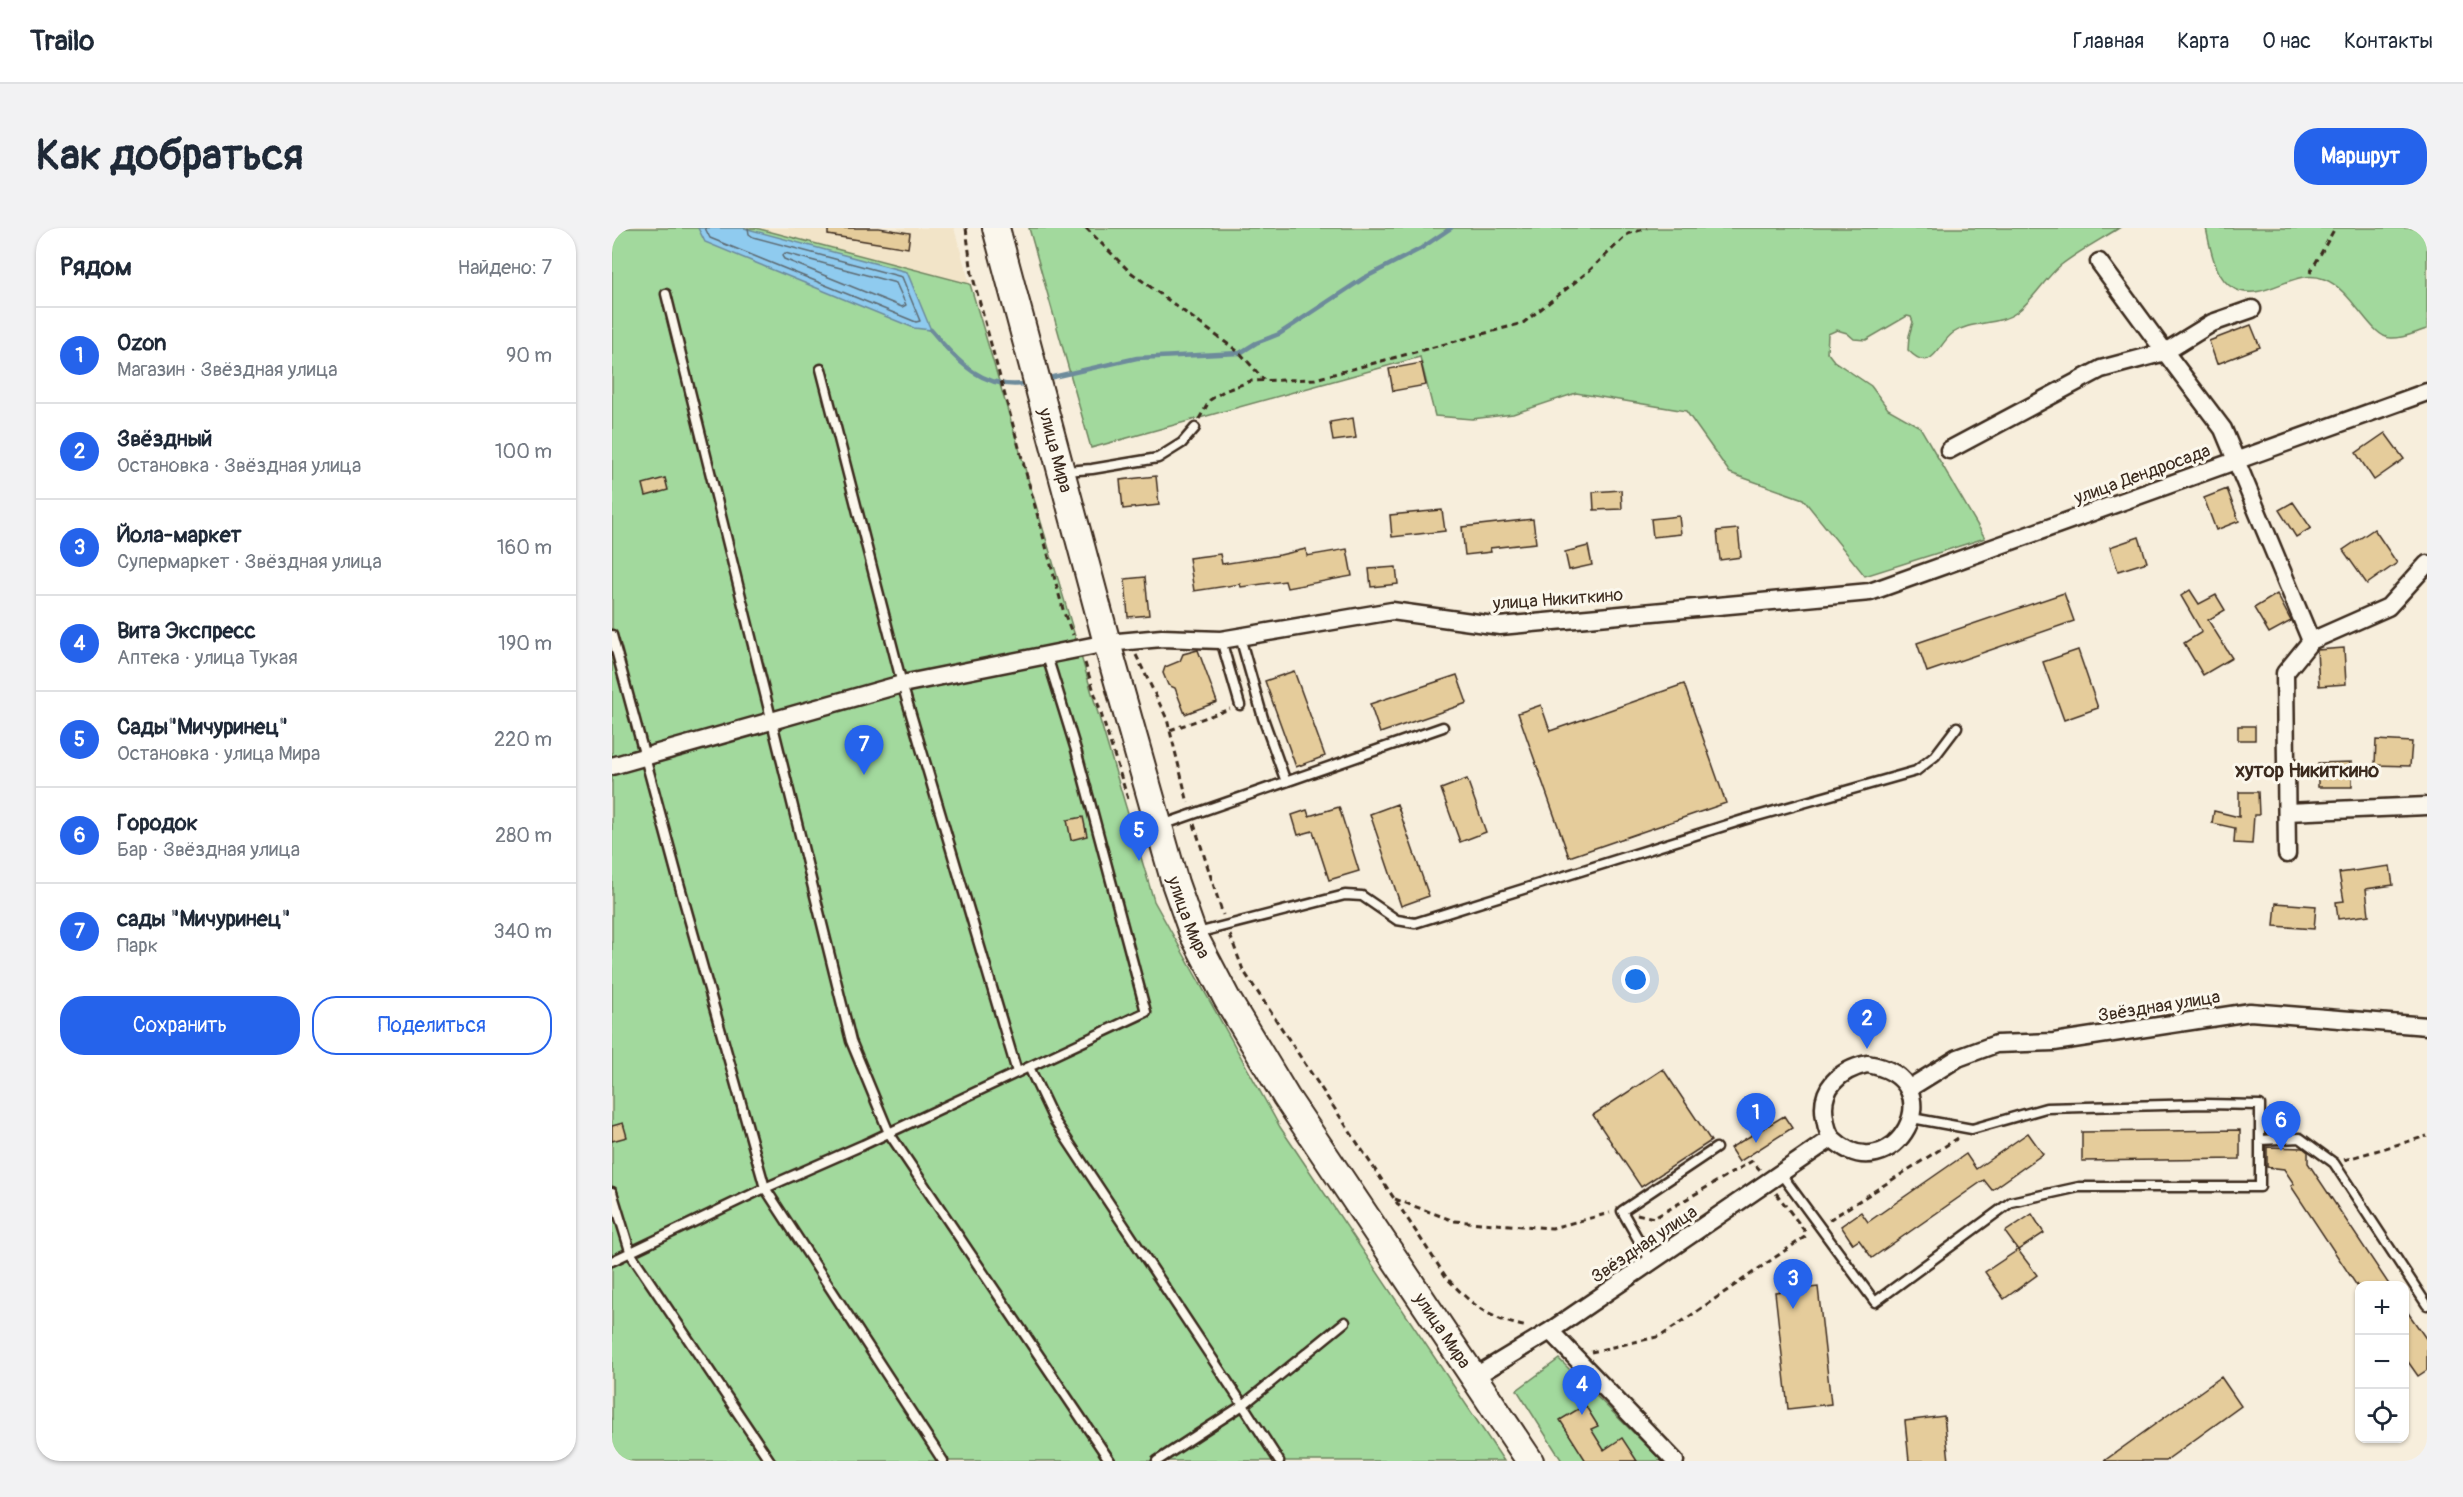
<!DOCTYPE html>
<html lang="ru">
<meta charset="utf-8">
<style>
:root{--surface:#fff;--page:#f2f2f3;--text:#1f2937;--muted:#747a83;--line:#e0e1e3;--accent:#2563eb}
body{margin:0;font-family:Pangolin,sans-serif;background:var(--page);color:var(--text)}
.controls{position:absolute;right:18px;bottom:18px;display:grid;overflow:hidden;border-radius:12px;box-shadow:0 2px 4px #0004}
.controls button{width:54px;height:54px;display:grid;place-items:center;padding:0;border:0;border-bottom:2px solid var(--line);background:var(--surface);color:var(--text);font:30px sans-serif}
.you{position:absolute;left:1024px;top:752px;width:21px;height:21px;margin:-15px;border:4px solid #fff;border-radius:50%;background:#1a73e8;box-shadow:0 0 0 9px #1a73e833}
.badge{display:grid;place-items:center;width:39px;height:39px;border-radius:50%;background:var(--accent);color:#fff;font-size:20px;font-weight:700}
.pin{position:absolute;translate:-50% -50px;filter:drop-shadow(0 2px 3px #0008)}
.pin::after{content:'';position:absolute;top:32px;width:21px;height:18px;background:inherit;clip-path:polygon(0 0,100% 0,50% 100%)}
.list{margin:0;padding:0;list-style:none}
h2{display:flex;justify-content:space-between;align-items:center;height:78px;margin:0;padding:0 24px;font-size:26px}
h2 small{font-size:20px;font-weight:400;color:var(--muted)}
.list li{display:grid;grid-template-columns:39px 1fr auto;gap:18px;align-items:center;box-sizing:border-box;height:96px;padding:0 24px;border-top:2px solid var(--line)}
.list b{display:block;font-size:22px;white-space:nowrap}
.list p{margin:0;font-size:20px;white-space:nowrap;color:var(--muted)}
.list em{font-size:20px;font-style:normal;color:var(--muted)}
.actions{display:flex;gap:12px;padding:18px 24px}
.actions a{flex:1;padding:14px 0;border:2px solid var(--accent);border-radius:24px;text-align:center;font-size:21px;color:var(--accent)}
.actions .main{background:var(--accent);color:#fff}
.icon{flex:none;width:33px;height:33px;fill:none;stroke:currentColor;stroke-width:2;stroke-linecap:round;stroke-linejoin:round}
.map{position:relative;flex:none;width:1815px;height:1233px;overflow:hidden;border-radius:24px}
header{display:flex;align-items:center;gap:36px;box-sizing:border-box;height:84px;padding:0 30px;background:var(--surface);border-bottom:2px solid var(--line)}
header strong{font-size:28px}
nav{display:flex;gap:33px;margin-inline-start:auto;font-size:21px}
.intro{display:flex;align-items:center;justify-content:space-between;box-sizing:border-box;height:144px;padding:0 36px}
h1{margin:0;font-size:42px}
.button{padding:15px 27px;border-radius:24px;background:var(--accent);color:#fff;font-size:21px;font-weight:700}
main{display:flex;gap:36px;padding:0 36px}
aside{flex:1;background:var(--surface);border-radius:24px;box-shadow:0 2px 4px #0004}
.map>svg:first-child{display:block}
.built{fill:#f2e4c8}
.green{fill:#a2d99d;stroke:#6e825e;stroke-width:1.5}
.water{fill:#8fcbef;stroke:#6d8b9b;stroke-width:1.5}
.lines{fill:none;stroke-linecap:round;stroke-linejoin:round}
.shore{stroke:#5d6a72;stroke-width:1.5}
.stream{stroke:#6d8b9b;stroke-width:4.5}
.building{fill:#e5cc9b;stroke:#3b2a1e;stroke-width:1.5}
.service-casing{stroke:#3b2a1e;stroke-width:13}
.minor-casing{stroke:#3b2a1e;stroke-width:21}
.primary-casing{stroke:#3b2a1e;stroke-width:30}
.path{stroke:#3b2a1e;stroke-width:3;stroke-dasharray:6 4.5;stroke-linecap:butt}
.service{stroke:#fbf7ec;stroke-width:8}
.minor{stroke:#fbf7ec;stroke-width:16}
.primary{stroke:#fbf7ec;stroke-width:26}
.labels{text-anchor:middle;stroke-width:6;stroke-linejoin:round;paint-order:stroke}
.street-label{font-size:18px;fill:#3b2a1e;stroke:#fbf7ec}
.neighbourhood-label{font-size:20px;font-weight:bold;fill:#3b2a1e;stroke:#fbf7ec}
</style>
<header>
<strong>Trailo</strong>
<nav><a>Главная</a><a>Карта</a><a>О нас</a><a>Контакты</a></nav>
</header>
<div class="intro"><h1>Как добраться</h1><a class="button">Маршрут</a></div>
<main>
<aside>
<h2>Рядом<small>Найдено: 7</small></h2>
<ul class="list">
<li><span class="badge">1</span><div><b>Ozon</b><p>Магазин · Звёздная улица</p></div><em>90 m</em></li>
<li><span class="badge">2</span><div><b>Звёздный</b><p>Остановка · Звёздная улица</p></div><em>100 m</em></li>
<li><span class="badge">3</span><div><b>Йола-маркет</b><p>Супермаркет · Звёздная улица</p></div><em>160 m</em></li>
<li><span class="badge">4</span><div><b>Вита Экспресс</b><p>Аптека · улица Тукая</p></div><em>190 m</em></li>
<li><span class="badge">5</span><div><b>Сады&quot;Мичуринец&quot;</b><p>Остановка · улица Мира</p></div><em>220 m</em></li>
<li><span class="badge">6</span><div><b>Городок</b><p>Бар · Звёздная улица</p></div><em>280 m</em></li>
<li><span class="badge">7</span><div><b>сады &quot;Мичуринец&quot;</b><p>Парк</p></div><em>340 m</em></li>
</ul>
<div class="actions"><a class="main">Сохранить</a><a>Поделиться</a></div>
</aside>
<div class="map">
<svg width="1815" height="1233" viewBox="0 0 1815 1233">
<rect width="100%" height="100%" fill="#f7eedc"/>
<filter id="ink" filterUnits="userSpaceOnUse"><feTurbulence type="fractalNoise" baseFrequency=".0167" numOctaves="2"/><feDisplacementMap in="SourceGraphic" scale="12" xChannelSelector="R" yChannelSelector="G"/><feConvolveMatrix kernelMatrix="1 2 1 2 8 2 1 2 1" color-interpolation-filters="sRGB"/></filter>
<g filter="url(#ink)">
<path class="built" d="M144,0H342L358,56Z"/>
<path class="green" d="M0,0H144L358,56L542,673L668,899L892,1233H0Z
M417,0H1507C1488,12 1467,23 1449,37C1433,50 1422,71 1405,84C1387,98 1360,92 1341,105C1326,115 1321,148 1296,122L1297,108L1301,94L1299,89L1295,88L1254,112L1242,111L1235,105L1225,102L1216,106L1215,124L1222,133L1259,158L1276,181L1308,199L1373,310L1253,348L1191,271L1118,245L1074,183L964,165L901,186L860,191L823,188L808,129L479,220Z
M1594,0H1815V101C1804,104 1791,111 1779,110C1759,110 1740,61 1712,51C1682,39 1653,75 1623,61C1603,52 1598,19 1594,0Z
M947,1131L1050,1233H950L905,1162Z"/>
<path class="water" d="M86,0H132L295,44L319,102L302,100L93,14Z"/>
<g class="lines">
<path class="shore" d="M93,0L98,10L304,94L308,93L290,49L141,9L137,6L136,0
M173,25L284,55L294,77L290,79L172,31L170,28Z"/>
<path class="stream" d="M319,102C346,134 372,164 418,155
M432,151L525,130L628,125L644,115L667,106L752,50L808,21L839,0"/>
</g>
<path class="building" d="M216,0H267L298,5L296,20L216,7Z
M1639,97L1648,119L1605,136L1597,113Z
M809,135L814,157L781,163L777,141Z
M741,190L744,210L721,213L718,194Z
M1773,205L1792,231L1762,252L1744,225Z
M544,248L547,277L511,281L508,252Z
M53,250L56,262L34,268L31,256Z
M1615,261L1627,293L1604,302L1592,270Z
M1009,262L1010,281L982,282L981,264Z
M1681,274L1699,300L1684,309L1667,282Z
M830,282L833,303L780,309L778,287Z
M1067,288L1069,306L1041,309L1039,291Z
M921,291L924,315L878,320L879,324L853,327L850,299Z
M1126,301L1129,329L1108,332L1105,303Z
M1762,301L1785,335L1755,356L1731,322Z
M1527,309L1535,334L1506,343L1498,319Z
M976,318L980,337L957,342L953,324Z
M694,321L695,328L735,321L740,348L675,360L673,353L629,359L628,356L582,363L577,330L608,326L610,336L668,327Z
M784,339L786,356L759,359L757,341Z
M533,349L537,387L516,389L513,351Z
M1578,362L1587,376L1604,367L1613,382L1596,392L1620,430L1591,447L1572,415L1590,404L1569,368Z
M1452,365L1462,393L1315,444L1305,415Z
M1665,366L1679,393L1657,405L1642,380Z
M1732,420L1734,456L1707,458L1705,422Z
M586,422L605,474L573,486L563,460L556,457L551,445L553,439L568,433L571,426Z
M1466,422L1486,480L1452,492L1431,434Z
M682,443L713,528L684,539L653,453Z
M845,447L855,475L768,505L758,476Z
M1072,456L1114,575L957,629L906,485L929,477L938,503Z
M1626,498H1643V512H1626Z
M1764,512L1800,514L1798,538L1763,537Z
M1740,534V559H1706V535Z
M855,551L874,604L848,614L829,561Z
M1627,564H1646L1647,587H1642L1640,616L1622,615L1623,600L1600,595L1602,583L1627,589Z
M785,576L817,668L789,678L758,586Z
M727,579L747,643L717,652L701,603L686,607L680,587L695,582L697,588Z
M471,589L475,608L459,612L455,592Z
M1778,638L1781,657L1754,661L1757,687L1726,691L1724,674L1732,673L1727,645Z
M1664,675L1704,678L1702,701L1662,698Z
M1051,841L1099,913L1029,959L981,887Z
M1172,888L1180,900L1127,934L1118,920Z
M11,895L15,909L0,913V898Z
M1628,902V931L1470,933V904Z
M1416,905L1431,926L1380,962L1372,952L1260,1030L1247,1012L1241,1016L1229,998L1249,984L1256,994L1354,926L1364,941Z
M1655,919L1691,920L1696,924V935L1778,1058H1745L1679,958L1682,956L1672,941L1655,939Z
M1420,986L1432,1005L1406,1022L1393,1004Z
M1406,1022L1425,1047L1392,1071L1373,1044Z
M1206,1059L1219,1176L1176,1181L1163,1064Z
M1792,1079L1815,1112V1142L1806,1148L1792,1128Z
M1609,1149L1629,1178L1553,1233H1492Z
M973,1177L986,1198L979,1201L992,1222L1010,1210L1025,1233H974L948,1192Z
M1332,1188L1337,1233H1297L1293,1193Z"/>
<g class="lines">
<defs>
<path id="service" d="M54,66L239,813L277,905L498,1233
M209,141L290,456L405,844
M453,243L480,241L546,230L570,215L583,200
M0,407L67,655L153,960L331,1233
M628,409L651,490L674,554
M609,412L628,477
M550,597L831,499
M585,705L733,667L750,668L785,692L803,695L1131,592L1304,543L1323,528L1345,499
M417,839L442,892L631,1177L545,1233
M1648,912L1688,910L1722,935L1815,1077
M1169,946L1263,1074L1399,974L1467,959H1648V877L1593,876L1434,880L1360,901L1300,890
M0,964L19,1026L158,1233
M0,1033L153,960L251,917L534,784L464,522L435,428
M1039,1034L1010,983L1104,920
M667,1233L631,1177L733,1094"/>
<path id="minor" d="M1640,81L1600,95L1553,124L1611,201L1699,413L1673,445L1675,626
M1337,222L1489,141L1553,124L1487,34
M1699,413L1776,379L1815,336
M0,538L290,456L495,415L550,410L609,412L780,383L888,398L1258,364L1815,164
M1675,584L1815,578
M1255,836C1347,851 1280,967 1221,911C1216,906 1214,897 1213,890C1207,860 1228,842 1255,836Z
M1296,861L1346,830L1384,816L1442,814L1638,784L1815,798
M938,1103L1063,1233
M862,1149L938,1103L1220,910"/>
<g id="primary">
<path id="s1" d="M384,0L495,415L563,655L581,706L615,771L674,869L918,1233"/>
</g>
</defs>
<use href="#service" class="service-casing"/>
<use href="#minor" class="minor-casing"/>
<use href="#primary" class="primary-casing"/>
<path class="path" d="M354,0L360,46L452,385L461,407
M474,0L517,43L628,125L652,152
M1698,45L1723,0
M587,191L598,172L612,163L639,153L703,151L911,95L977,43L1016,6L1035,0
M524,427L555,491L576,575
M473,435L516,571
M558,502L618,481
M582,596L611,687
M618,707L631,742L834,1049C861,1078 876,1091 916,1099
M1732,932L1815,908
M1164,965L1195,1006
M783,971L842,993L940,1000L998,985
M1025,986L1042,990L1140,933L1148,942
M1217,992L1346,910
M979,1124L1049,1108L1197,1006"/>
<use href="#service" class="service"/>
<use href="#minor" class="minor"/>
<use href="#primary" class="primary"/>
</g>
</g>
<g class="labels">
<g class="street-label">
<text dy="6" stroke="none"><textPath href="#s1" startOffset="230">улица Мира</textPath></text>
<text transform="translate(1530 246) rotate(-20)" y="6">улица Дендросада</text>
<text transform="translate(946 371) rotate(-4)" y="6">улица Никиткино</text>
<text dy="6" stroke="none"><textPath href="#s1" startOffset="716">улица Мира</textPath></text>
<text transform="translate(1547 778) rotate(-9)" y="6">Звёздная улица</text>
<text transform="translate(1032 1016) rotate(-34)" y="6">Звёздная улица</text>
<text dy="6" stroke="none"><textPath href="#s1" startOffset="1202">улица Мира</textPath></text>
</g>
<g class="neighbourhood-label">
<text x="1695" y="549">хутор Никиткино</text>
</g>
</g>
</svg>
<div class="controls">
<button>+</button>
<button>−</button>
<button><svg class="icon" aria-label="locate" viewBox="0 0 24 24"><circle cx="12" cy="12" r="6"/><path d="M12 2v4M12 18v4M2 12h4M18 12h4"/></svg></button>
</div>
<div class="you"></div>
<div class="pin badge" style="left:1144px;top:915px">1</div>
<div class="pin badge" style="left:1255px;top:821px">2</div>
<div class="pin badge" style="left:1181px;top:1081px">3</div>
<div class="pin badge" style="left:970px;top:1187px">4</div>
<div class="pin badge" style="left:527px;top:633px">5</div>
<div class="pin badge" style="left:1669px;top:923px">6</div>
<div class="pin badge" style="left:252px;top:547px">7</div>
</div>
</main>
